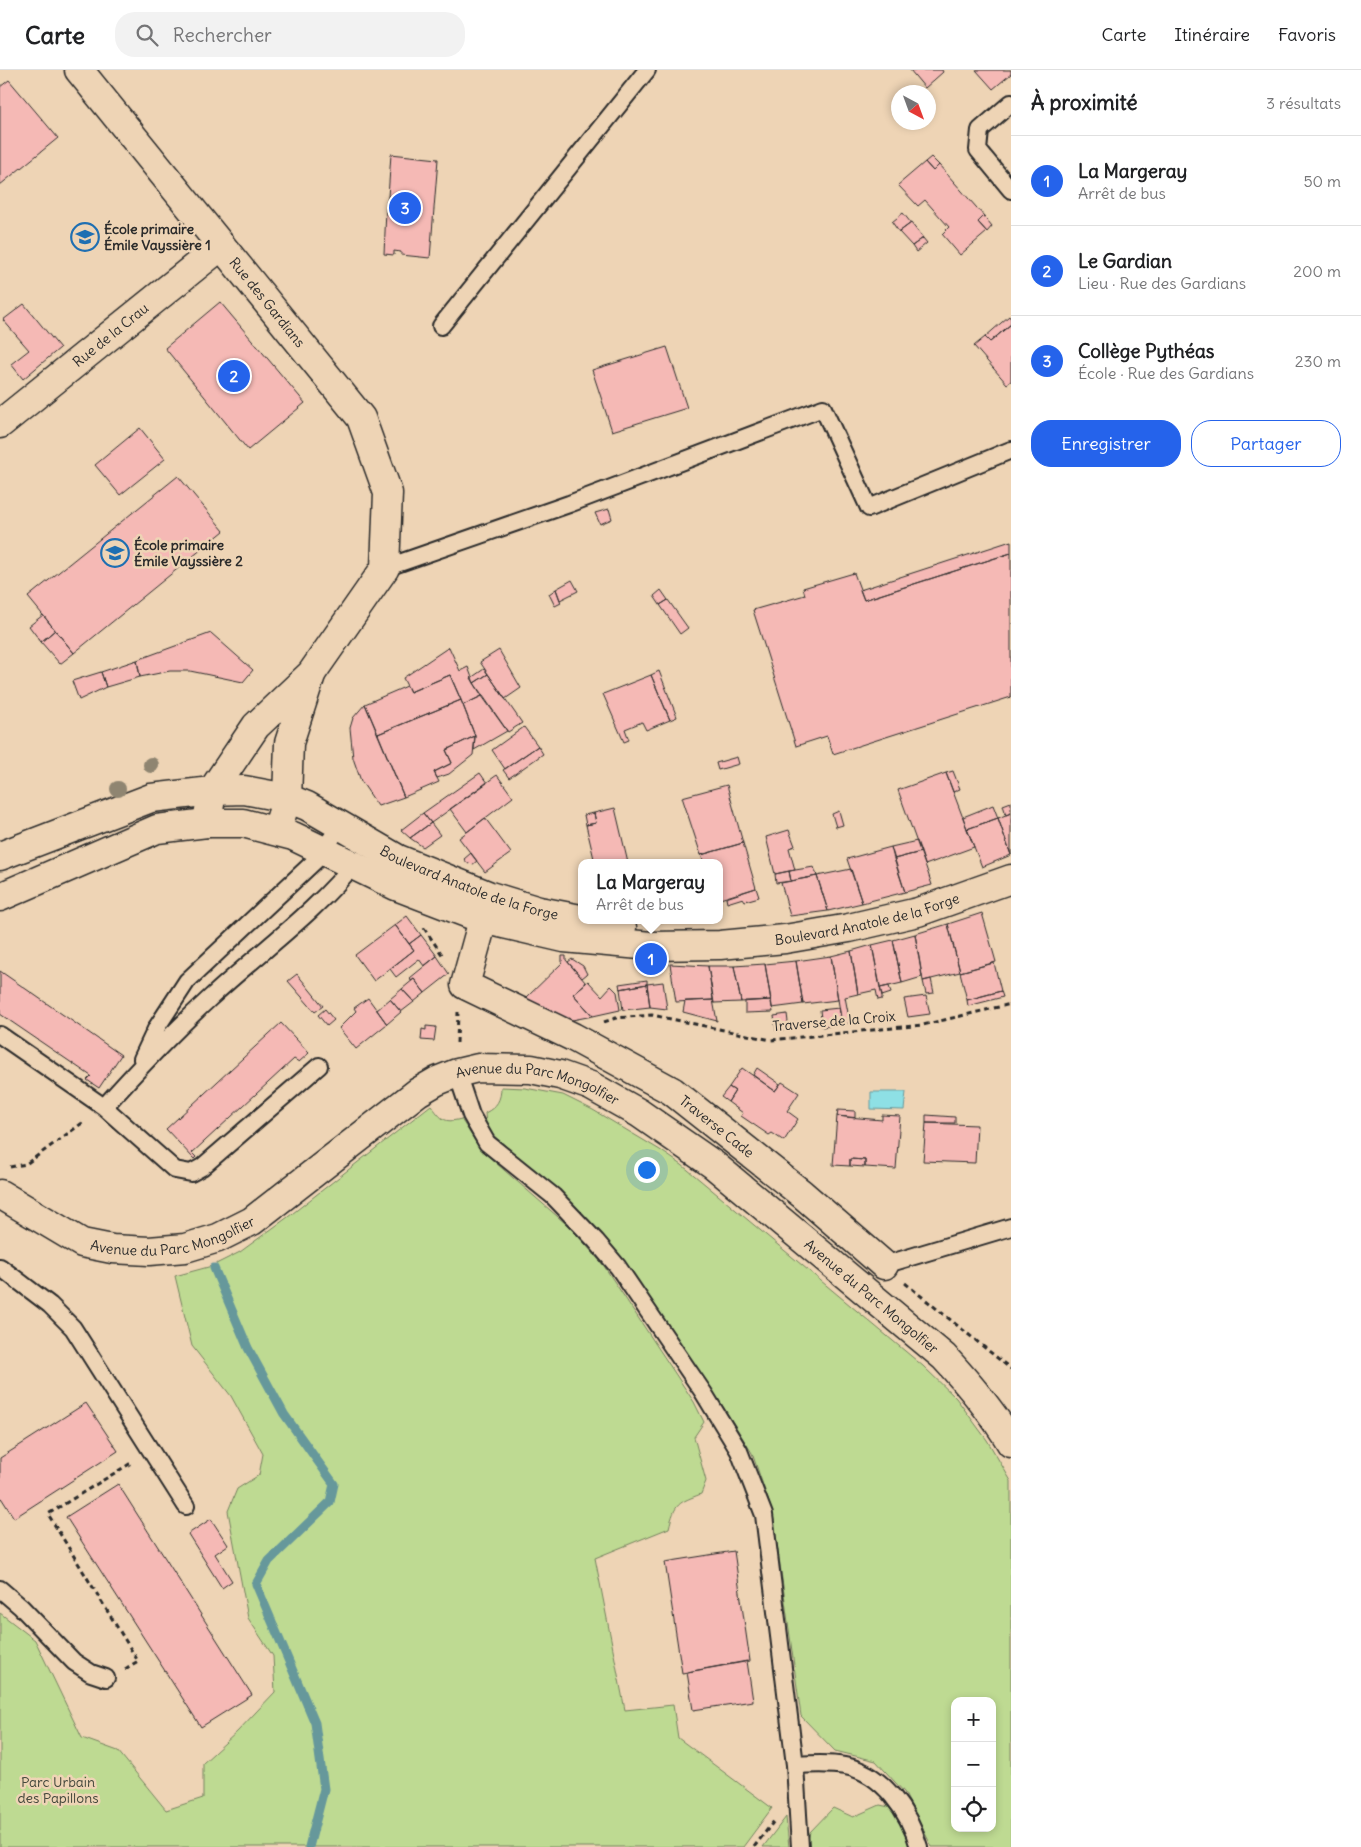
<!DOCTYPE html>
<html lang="fr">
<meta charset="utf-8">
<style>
:root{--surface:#fff;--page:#f2f2f2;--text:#202124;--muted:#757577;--line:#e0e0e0;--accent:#2563eb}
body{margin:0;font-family:Delius,sans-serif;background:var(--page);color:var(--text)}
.controls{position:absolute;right:15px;bottom:15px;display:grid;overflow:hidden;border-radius:10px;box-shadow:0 2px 8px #0003}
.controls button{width:45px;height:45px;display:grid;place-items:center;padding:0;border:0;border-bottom:1px solid var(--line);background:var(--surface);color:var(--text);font:25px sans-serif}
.compass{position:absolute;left:891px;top:15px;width:45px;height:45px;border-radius:50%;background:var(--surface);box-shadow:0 2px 8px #0003;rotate:139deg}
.you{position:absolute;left:646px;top:1099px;width:18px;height:18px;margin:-12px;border:4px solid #fff;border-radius:50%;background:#1a73e8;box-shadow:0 0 0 8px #1a73e833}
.badge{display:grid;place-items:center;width:32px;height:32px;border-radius:50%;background:var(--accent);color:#fff;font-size:16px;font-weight:700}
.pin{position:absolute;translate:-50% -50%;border:2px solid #fff;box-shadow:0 1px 5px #0006}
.popup{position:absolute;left:578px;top:789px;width:145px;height:65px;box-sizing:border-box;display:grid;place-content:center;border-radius:10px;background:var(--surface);filter:drop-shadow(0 1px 4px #0005);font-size:16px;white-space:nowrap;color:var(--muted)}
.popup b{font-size:19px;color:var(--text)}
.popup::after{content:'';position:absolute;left:50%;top:100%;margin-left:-10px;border:10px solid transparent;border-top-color:var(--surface)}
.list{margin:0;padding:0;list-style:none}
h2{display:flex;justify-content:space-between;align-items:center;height:65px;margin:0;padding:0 20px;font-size:21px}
h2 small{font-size:16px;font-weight:400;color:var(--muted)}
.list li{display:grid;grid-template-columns:32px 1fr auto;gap:15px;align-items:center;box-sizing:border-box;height:90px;padding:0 20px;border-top:1px solid var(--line)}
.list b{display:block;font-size:19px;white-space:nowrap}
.list p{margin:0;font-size:16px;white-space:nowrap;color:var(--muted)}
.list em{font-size:16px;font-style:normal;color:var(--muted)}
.actions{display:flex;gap:10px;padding:15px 20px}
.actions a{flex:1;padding:11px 0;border:1px solid var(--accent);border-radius:20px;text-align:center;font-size:18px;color:var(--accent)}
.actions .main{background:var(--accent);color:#fff}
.icon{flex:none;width:28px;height:28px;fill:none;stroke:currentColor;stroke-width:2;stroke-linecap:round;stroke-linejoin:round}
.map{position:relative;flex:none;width:1011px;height:1777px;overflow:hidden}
header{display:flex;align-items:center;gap:30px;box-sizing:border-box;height:70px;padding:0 25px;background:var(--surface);border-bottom:1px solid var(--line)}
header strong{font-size:24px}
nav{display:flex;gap:28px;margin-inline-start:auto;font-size:18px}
.search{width:350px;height:45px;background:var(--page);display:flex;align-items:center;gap:12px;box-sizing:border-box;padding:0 18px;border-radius:20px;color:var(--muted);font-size:19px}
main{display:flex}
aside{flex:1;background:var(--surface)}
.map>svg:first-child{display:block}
.green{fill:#beda92;stroke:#74825e;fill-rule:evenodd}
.water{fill:#8ee0e5;stroke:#66989b}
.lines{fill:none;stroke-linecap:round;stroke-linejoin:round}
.stream{stroke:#66989b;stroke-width:9}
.building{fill:#f5b9b5;stroke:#2b2b2b}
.lane-casing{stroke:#2b2b2b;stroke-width:20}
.street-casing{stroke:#2b2b2b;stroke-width:31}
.secondary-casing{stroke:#2b2b2b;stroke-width:31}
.path{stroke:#2b2b2b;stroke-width:3;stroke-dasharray:5 4;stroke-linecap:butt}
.lane{stroke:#eed4b5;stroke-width:16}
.street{stroke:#eed4b5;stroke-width:28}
.secondary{stroke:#eed4b5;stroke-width:28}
.tree{fill:#8f8571}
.labels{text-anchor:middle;stroke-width:5;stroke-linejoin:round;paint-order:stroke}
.poi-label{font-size:14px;font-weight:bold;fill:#2b2b2b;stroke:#eed4b5;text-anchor:start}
.street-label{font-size:14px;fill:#2b2b2b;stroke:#eed4b5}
.park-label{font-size:14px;fill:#41453a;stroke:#eed4b5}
</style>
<header>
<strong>Carte</strong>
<div class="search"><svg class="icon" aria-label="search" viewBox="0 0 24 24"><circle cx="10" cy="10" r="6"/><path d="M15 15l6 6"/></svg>Rechercher</div>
<nav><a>Carte</a><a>Itinéraire</a><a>Favoris</a></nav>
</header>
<main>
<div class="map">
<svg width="1011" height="1777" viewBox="0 0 1011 1777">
<rect width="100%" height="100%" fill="#eed4b5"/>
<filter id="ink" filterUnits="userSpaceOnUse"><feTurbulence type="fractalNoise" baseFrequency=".02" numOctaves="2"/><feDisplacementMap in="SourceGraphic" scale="10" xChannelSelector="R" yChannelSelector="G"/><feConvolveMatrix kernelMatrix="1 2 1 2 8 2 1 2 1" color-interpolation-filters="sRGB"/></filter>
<g filter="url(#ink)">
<path class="green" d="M501,1017L525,1018L563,1025L593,1040L660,1080L682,1095L923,1296L956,1328L987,1370L1011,1411V1777H932L904,1722L876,1691L835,1681L801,1646L773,1444L752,1383L724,1338L620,1185L558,1121L492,1064L486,1055L485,1043C497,1037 501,1030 501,1017ZM955,1631H992V1758H955Z
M431,1035C441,1048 443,1054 461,1049L481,1080L573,1160L604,1196L694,1332L704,1352L694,1367L706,1411L701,1424C678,1433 675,1433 669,1458L595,1488L625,1640L673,1635L678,1668L772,1738L743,1777H0V1543L35,1570L82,1668L118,1681L166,1740L203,1728V1693L237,1662L275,1622L273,1586L248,1548L228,1441L237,1419L259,1405L263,1384L231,1326L192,1276L175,1206L212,1196L240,1182L288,1147Z
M880,1735L907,1741L923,1777H806L810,1762L833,1738L853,1747Z
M786,1747L789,1777H763Z"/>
<path class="water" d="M871,1022H906L904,1040L871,1039Z"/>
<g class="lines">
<path class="stream" d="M214,1198L248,1278L284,1344L334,1414L330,1432L269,1491L256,1514L315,1653L324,1719L309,1777"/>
</g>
<path class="building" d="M910,0H942L943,2L925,18Z
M976,0H1011V4L993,19Z
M9,10L58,68L0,115V17Z
M391,84L438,89L430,188L401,185V182L394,181V185L384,184L386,140H393L394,128L388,127Z
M931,87L939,95L933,101L925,92Z
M925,92L933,101L939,95L984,146L978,152L987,162L960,185L942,164L949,157L925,130L918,136L898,115Z
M388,127L394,128L393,140H386Z
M903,143L911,153L899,162L892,152Z
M984,146L992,156L987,162L978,152Z
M911,153L923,168L912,176L899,162Z
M923,168L927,173L916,182L912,176Z
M220,232L305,333L248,380L165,278Z
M24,234L60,278L23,309L11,294L29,280L3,250Z
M1009,246L1011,249V254L990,272L985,267Z
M1011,254V311L1007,314L974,276L985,267L990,272Z
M667,277L687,338L612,361L592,300Z
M140,358L165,389L120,425L95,395Z
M178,406L224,461L74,583L28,527Z
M609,439L612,449L600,454L595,443Z
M1011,471V483L864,530L860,520Z
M1011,483V627L833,684L827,666L796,676L753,540L805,525L803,518L854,503L864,530Z
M572,510L578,521L560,530L556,519Z
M556,519L561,533L555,536L549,524Z
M661,520L668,530L660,535L654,526Z
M668,530L688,558L680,564L660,535Z
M43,545L55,560L41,572L29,556Z
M55,560L74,583L60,594L41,572Z
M211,563L253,600L243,612L190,601H170L140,607L137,590Z
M449,577L460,601L468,597L474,613L482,626L463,635L450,605L410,622L403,608Z
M499,580L521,618L505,629L480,592Z
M137,590L140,607L106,617L101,602Z
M484,599L488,604L474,613L471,608Z
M659,601L677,647L670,650L651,605Z
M101,602L106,617L79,630L72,611Z
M488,604L522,653L508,662L474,613Z
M450,605L461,630L378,664L365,634L407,616L410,622Z
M651,605L670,650L646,660L642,652L625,659L629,670L624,672L603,624Z
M482,626L507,661L474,680L475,666L463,635Z
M461,630L475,666L446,680L452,693L434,702L439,712L404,727L378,664Z
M365,634L404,727L378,736L361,711L353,688L350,658L353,648Z
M524,657L538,676L505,699L492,680Z
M475,666L473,685L449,704L437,708L434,702L452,693L446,680Z
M538,676L543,684L509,708L503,700Z
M737,687L739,694L718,700L716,693Z
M953,701L960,719L953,722L946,703Z
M480,703L487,713L431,753L423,743Z
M946,703L974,777L925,795L898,720Z
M497,705L513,727L467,762L450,739Z
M727,715L743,773L701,785L682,727Z
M1011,732V743L1006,745L1003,735Z
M993,735L998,748L967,759L963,747Z
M615,738L628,793H595L586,755L596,753L594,743Z
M839,741L843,755L836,757L832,744Z
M423,743L431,753L410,768L401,760Z
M594,743L596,753L586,755L584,745Z
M1011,743V785L998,748Z
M485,748L511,783L485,802L459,768Z
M998,748L1011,785L982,797L967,759Z
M431,753L440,765L423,777L410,768Z
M789,760L795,776L789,778L795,800L775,804L766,767Z
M917,771L921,782L894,789L891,777Z
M743,773L756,818L720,829V793H704L701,785Z
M891,777L905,822L862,833L847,789Z
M921,782L932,815L905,822L894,789Z
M471,783L477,791L472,795L470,793L468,794L464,789Z
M814,797L817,806L791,811L789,801Z
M851,799L862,833L828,841L817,806Z
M789,801L791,811L776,813L775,804Z
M817,806L828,841L790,846L781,813Z
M756,818L759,827L745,831L743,828L727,833L726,828Z
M982,843L996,892L960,902L948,854Z
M407,846L421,865L409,874L395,855Z
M948,854L960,902L923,911L915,864Z
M395,855L414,880L374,911L355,885Z
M915,864L922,907L902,913L893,870Z
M421,865L437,886L424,896L419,889L396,907L390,899L414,880L409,874Z
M893,870L902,913L880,918L872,875Z
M872,875L882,926V929L878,930L876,920L858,924L851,881Z
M851,881L858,924L845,927L850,953L842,954L831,886Z
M437,886L449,904L425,923L414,909L411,911L410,908Z
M562,886H566V890L586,913L573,924L593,946L567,951L530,932L526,928L562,893Z
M831,886L838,930L803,934L796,891Z
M572,889L583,896L587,904L582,908L568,892Z
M796,891L803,934L772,938L765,894Z
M994,893L1001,921L967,930L960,902Z
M670,894L708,896L713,930L676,932Z
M765,894L771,930L741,932L734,896Z
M708,896H734L741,932L714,933Z
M0,901L121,985L99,1018L87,1010L91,1006L0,944Z
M297,904L323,936L315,942L288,911Z
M414,909L425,923L414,932L402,919Z
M931,909L934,923L926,924L923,911Z
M647,910V914L620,919L619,914Z
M588,911L602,926L611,916L617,922L620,940L593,946L573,924Z
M663,912L667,939L650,937L647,914Z
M647,914L650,937L623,940L620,919Z
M889,916L891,923L882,926L880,918Z
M402,919L414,932L401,942L390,929Z
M1001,921L1003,927L968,936L967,930Z
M926,926L930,944L908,947L904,929Z
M368,928L387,954L356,979L339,958L356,941L354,938Z
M390,929L401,942L387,954L377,940Z
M713,930L717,951L683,942L685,931Z
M771,930L773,942L745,943V931Z
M839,938L842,954L822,957L820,940Z
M325,939L334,950L327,956L318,945Z
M787,944L789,960L776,961L774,946Z
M281,953L309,983L299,992L294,989L192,1083L196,1087L194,1089L166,1059Z
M426,956L436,957L434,971L421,970L422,959L426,960Z
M742,998L775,1021L782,1012L799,1023L787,1041L798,1049L784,1071L772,1063L769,1065L741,1046L743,1043L728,1032L735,1021L729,1017Z
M757,998L780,1014L775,1021L753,1005Z
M729,1017L735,1021L728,1032L721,1027Z
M838,1040L855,1041V1048L837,1046Z
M882,1045L900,1046L896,1099L865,1097V1090L850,1089V1096L833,1095L837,1046L882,1050Z
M926,1045L955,1047V1053H926Z
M926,1053L977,1055L975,1093L923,1091Z
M850,1089L865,1090V1097L850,1096Z
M86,1333L118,1381L14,1448L0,1426V1388Z
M118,1414L252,1625L201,1657L66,1447Z
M211,1449L228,1475L215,1484L232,1511L222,1518L188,1464Z
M734,1481L750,1591L682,1603L665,1492Z
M747,1591L753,1631L693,1640L687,1602Z"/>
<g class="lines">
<defs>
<path id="lane" d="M1011,33L980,60L978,80L1011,120
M441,256L647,0
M385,498L569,434L823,338L869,438L1011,380
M0,965L104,1037L175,1100L191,1103L202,1097L319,996
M142,989L157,957L187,911L316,790L341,755
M457,1003L471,1045L487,1073L553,1126L596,1171L618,1197L703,1322L739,1381L764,1445L795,1695L800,1777
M104,1037C138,999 173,962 210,928C258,883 317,842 357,790
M884,1195L1011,1157
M0,1197L50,1235L73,1258L186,1436
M0,1519L21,1537L74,1592L91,1603L106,1608
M795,1695C812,1694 829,1693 845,1696C883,1703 909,1742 919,1777"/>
<g id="street">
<path id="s1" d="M79,0L361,348L388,423L385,498L311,604L256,656L212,721L207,753"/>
<path id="s2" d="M0,354L221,176"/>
<path d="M277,760L287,728L289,673L311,605"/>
<path id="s3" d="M489,828L465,915L573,967L672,1021L802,1124L884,1195"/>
<path id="s4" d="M0,1124L82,1173L112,1179L149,1181L185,1178L218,1168L252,1151L418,1022L437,1011L457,1003L478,998L531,999L560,1005L591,1016L639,1043L714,1095L944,1287C969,1314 992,1341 1011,1373"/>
</g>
<g id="secondary">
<path id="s5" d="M0,786L151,728L212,721L244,720L287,728L307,736L398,789L490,826L539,841L622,857"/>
<path id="s6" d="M0,827L157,759L207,753H243L293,766L396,816L482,849L564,868L651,876L720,875L785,869L849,858L918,842L1011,809"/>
</g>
</defs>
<use href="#lane" class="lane-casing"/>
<use href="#street" class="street-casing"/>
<use href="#secondary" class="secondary-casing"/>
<path class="path" d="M424,858L443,886
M604,952L616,948L652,945L771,970L923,955L1011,934
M457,973L458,942
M10,1097L26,1094L85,1051
M905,1213L1011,1299
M125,1599L138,1591L48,1444L131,1393V1392
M754,1777L774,1751"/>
<use href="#lane" class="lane"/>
<use href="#street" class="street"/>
<use href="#secondary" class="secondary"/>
</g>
<g class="tree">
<circle cx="151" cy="695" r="8"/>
<circle cx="118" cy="719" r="8"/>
</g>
</g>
<defs>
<symbol id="school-ring" viewBox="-11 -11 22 22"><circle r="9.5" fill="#eed4b5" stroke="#1f6fb2" stroke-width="1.5"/><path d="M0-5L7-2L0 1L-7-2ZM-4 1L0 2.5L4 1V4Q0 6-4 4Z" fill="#1f6fb2"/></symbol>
</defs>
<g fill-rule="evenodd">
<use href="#school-ring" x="69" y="151" width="32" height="32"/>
<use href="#school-ring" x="99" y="467" width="32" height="32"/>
</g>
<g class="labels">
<g class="poi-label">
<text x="104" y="164">École primaire<tspan x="104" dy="16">Émile Vayssière 1</tspan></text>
<text x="134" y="480">École primaire<tspan x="134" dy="16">Émile Vayssière 2</tspan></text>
</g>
<g class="street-label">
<text dy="5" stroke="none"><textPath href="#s1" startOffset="299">Rue des Gardians</textPath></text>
<text dy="5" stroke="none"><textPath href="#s2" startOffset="142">Rue de la Crau</textPath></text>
<text dy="5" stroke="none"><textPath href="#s5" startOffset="501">Boulevard Anatole de la Forge</textPath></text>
<text dy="5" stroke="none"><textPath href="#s6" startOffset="906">Boulevard Anatole de la Forge</textPath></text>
<text transform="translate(834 951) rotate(-5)" y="5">Traverse de la Croix</text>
<text dy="5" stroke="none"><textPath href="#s4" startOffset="609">Avenue du Parc Mongolfier</textPath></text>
<text dy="5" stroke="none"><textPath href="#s3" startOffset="380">Traverse Cade</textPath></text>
<text dy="5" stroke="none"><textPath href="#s4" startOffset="189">Avenue du Parc Mongolfier</textPath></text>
<text dy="5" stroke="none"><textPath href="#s4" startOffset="1014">Avenue du Parc Mongolfier</textPath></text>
</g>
<g class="park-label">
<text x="58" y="1717">Parc Urbain<tspan x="58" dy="16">des Papillons</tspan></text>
</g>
</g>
</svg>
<div class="controls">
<button>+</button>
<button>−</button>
<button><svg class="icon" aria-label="locate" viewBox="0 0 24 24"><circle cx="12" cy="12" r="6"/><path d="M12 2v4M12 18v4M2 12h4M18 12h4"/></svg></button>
</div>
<svg class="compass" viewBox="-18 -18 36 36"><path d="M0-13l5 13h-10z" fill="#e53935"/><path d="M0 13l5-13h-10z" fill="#757577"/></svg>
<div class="you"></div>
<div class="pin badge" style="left:651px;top:889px">1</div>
<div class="popup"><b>La Margeray</b>Arrêt de bus</div>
<div class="pin badge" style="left:234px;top:306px">2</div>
<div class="pin badge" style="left:405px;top:138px">3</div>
</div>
<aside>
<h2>À proximité<small>3 résultats</small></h2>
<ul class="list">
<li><span class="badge">1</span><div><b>La Margeray</b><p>Arrêt de bus</p></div><em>50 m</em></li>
<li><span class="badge">2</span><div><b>Le Gardian</b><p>Lieu · Rue des Gardians</p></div><em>200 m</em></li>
<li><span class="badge">3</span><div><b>Collège Pythéas</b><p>École · Rue des Gardians</p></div><em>230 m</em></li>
</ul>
<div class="actions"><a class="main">Enregistrer</a><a>Partager</a></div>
</aside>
</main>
